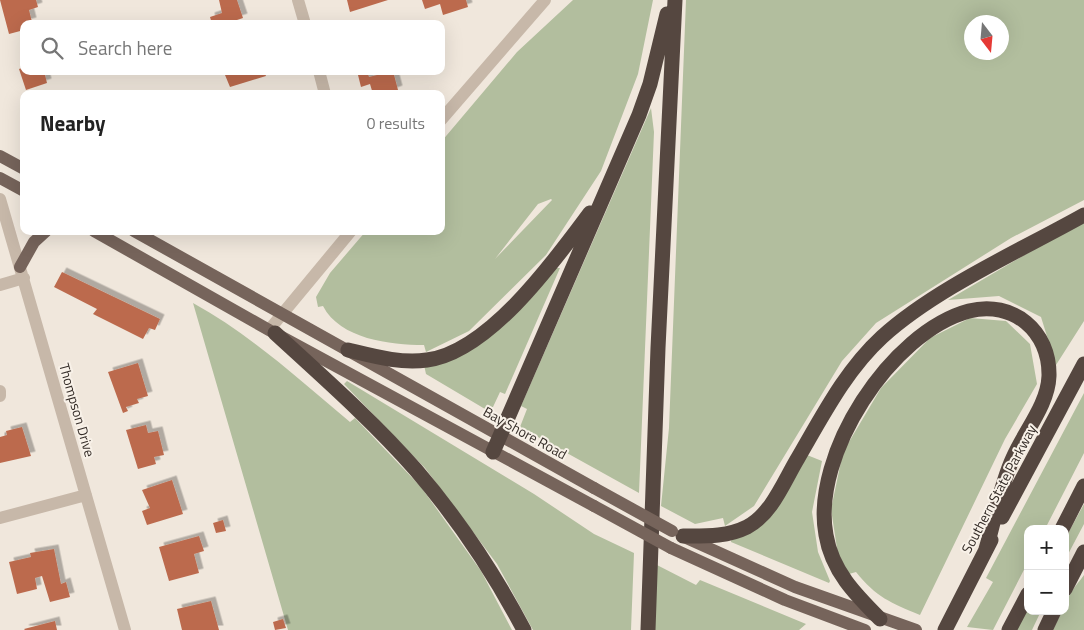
<!DOCTYPE html>
<meta charset="utf-8">
<style>
:root{--surface:#fff;--page:#f2f2f2;--text:#222;--muted:#767676;--line:#e0e0e0}
body{margin:0;font-family:"Titillium Web",sans-serif;background:var(--page);color:var(--text)}
.controls{position:absolute;right:15px;bottom:15px;display:grid;overflow:hidden;border-radius:10px;box-shadow:0 5px 20px #0002}
.controls button{width:45px;height:45px;display:grid;place-items:center;padding:0;border:0;border-bottom:1px solid var(--line);background:var(--surface);color:var(--text);font:25px sans-serif}
.compass{position:absolute;left:964px;top:15px;width:45px;height:45px;border-radius:50%;background:var(--surface);box-shadow:0 5px 20px #0002;rotate:164deg}
.list{margin:0;padding:0;list-style:none}
h2{display:flex;justify-content:space-between;align-items:center;height:65px;margin:0;padding:0 20px;font-size:21px}
h2 small{font-size:16px;font-weight:400;color:var(--muted)}
.icon{flex:none;width:28px;height:28px;fill:none;stroke:currentColor;stroke-width:2;stroke-linecap:round;stroke-linejoin:round}
.map{position:relative;flex:none;width:1084px;height:630px;overflow:hidden}
.search{position:absolute;background:var(--surface);box-shadow:0 5px 20px #0002;left:20px;top:20px;width:425px;height:55px;display:flex;align-items:center;gap:12px;box-sizing:border-box;padding:0 18px;border-radius:10px;color:var(--muted);font-size:19px}
.panel{position:absolute;background:var(--surface);box-shadow:0 5px 20px #0002;left:20px;top:90px;width:425px;height:145px;border-radius:10px}
.map>svg:first-child{display:block}
.green{fill:#b2be9e;fill-rule:evenodd}
.building{fill:#bc6b4e;filter:url(#shadow)}
.lines{fill:none;stroke-linecap:round;stroke-linejoin:round}
.minor{stroke:#c7b8a9;stroke-width:12}
.major{stroke:#76645b;stroke-width:12}
.highway{stroke:#554740;stroke-width:15}
.major-bridge{stroke:#76645b;stroke-width:12}
.labels{text-anchor:middle;stroke-width:4;stroke-linejoin:round;paint-order:stroke}
.street-label{font-size:14px;fill:#352d28;stroke:#f8f1e8}
</style>
<div class="map">
<svg width="1084" height="630" viewBox="0 0 1084 630">
<defs>
<filter id="shadow"><feDropShadow dx="4.5" dy="-4.5" stdDeviation="0" flood-color="#0004"/></filter>
</defs>
<rect width="100%" height="100%" fill="#f0e7dc"/>
<path class="green" d="M573,0H653L638,74L601,171L546,255L469,331L426,352L424,345C390,345 340,339 323,306L318,307L316,297L330,273L366,231H441V142L517,52ZM551,199L552,200L495,259L538,204Z
M686,0H1084V200L1011,238L876,323L842,361L754,506L725,526L723,518L695,524L661,506L669,428ZM972,22H1002V52H972Z
M651,108L654,132L639,493L520,427L527,409L521,406Z
M1084,220V321L1056,365L1041,317L999,296L948,300Z
M555,268H560L505,394L500,392L493,407L485,409L426,374L424,365L450,359Z
M193,303C251,335 300,380 350,422L355,418L421,487L481,571L512,630H288Z
M970,318L1006,321L1030,344L1037,384L1005,439L920,615C891,603 876,597 856,572L849,574L838,555L831,509L843,452L881,388L930,338Z
M347,381L534,494L594,534L634,553L631,630H533L497,564L425,468L344,384Z
M1084,393V453L1045,529H1028V562L993,630L967,627L993,582L986,578Z
M807,455L822,461L812,512L818,552L830,581L829,583L731,542L732,536L750,532Z
M1084,504V524L1065,560V539Z
M655,564L696,585L700,580L806,624L799,630H652Z
M1084,575V630H1053L1062,611H1065C1065,597 1076,586 1084,575Z
M1028,609V611H1041L1032,630H1016Z"/>
<path class="building" d="M0,0H36L38,7L29,10L32,22L24,24V30L9,34Z
M219,0H237L243,18L225,24H212L210,17L222,13Z
M347,0H388L350,12Z
M422,0H466L468,7L443,15L440,4L425,9Z
M24,67V71H44L47,83L26,90L19,69Z
M238,71H264L266,76L230,87L225,75Z
M357,71H367L369,77L393,71L398,90L387,94H373L370,84L361,87Z
M62,272L160,319L155,330L149,328L143,339L93,314L97,309L54,287Z
M138,363L148,396L137,399L139,403L126,407L128,411L123,413L108,372Z
M146,425L148,433L158,431L164,455L154,457L156,464L138,469L126,430Z
M22,427L31,456L0,463V437L7,435L6,431Z
M172,480L183,514L147,525L142,511L150,508L142,490Z
M223,520L226,531L216,533L213,523Z
M199,536L204,551L194,554L199,573L169,581L159,547Z
M54,549L61,584L66,582L70,597L50,602L42,576L35,578L37,589L17,594L9,562L31,557L30,553Z
M211,601L219,630H182L177,609Z
M283,619L286,628L275,630L273,622Z
M55,621L57,630H25L24,629Z"/>
<g class="lines">
<path class="minor" d="M298,0L305,24
M319,71L325,94
M441,120L545,0
M0,199L125,630
M0,285L24,278
M269,330L351,231
M0,391V396
M0,518L86,495"/>
<path class="major" d="M0,156L24,169
M0,178L24,191
M94,231L269,330L594,506
M134,231L594,488
M20,267L34,242L46,231
M682,536L795,587L916,630
M671,548L785,600L865,630"/>
<path class="highway" d="M275,333C323,377 373,421 416,470C458,519 494,573 524,630
M348,350C373,356 401,364 427,360C489,352 555,260 590,213
M493,452L639,115L650,84L667,14
M1002,517L1084,364
M1062,529L1084,486
M683,536C705,536 727,537 747,527C772,514 784,481 798,458C823,415 846,370 882,337C936,288 1020,251 1084,215
M1065,589L1084,552
M880,619C855,594 832,571 826,535C811,455 891,332 969,311C1013,300 1050,331 1049,376C1048,405 1024,432 1013,458C1000,486 995,519 986,549
M648,630L658,348L675,0
M945,630L991,540
M1009,630L1028,594
M1045,630L1054,611"/>
<path class="major-bridge" d="M594,488L672,531
M594,506L671,548"/>
</g>
<g class="labels">
<g class="street-label">
<text transform="translate(77 410) rotate(74)" y="5">Thompson Drive</text>
<text transform="translate(525 433) rotate(29)" y="5">Bay Shore Road</text>
<text transform="translate(999 489) rotate(-62)" y="5">Southern State Parkway</text>
</g>
</g>
</svg>
<div class="controls">
<button>+</button>
<button>−</button>
</div>
<svg class="compass" viewBox="-18 -18 36 36"><path d="M0-13l5 13h-10z" fill="#e53935"/><path d="M0 13l5-13h-10z" fill="#767676"/></svg>
<div class="search"><svg class="icon" aria-label="search" viewBox="0 0 24 24"><circle cx="10" cy="10" r="6"/><path d="M15 15l6 6"/></svg>Search here</div>
<section class="panel">
<h2>Nearby<small>0 results</small></h2>
<ul class="list">
</ul>
</section>
</div>
